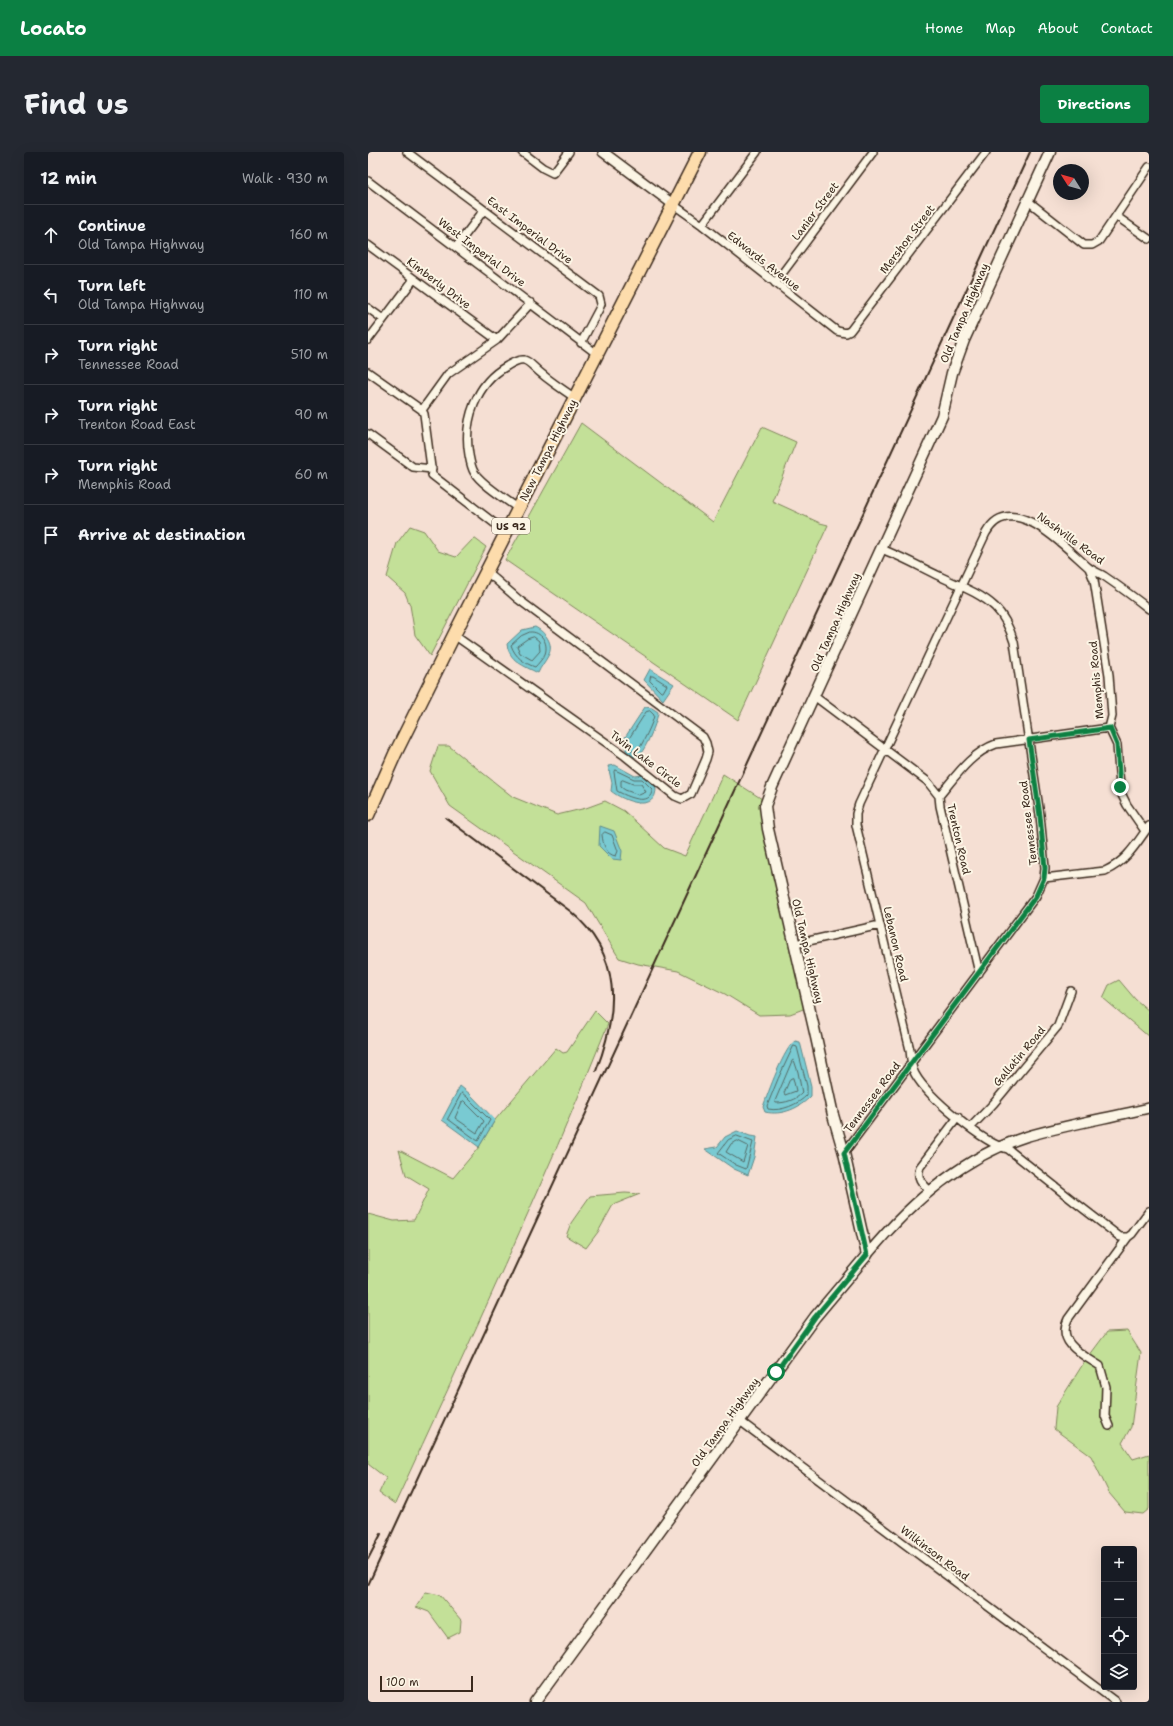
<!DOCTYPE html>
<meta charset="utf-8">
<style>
:root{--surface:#171b24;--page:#242831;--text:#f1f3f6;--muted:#9ea1a6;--line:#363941;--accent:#0b8043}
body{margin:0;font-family:"Shantell Sans",sans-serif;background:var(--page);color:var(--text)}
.controls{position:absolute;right:12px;bottom:12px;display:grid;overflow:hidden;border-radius:4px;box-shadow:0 4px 16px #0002}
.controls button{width:36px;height:36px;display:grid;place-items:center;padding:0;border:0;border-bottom:1px solid var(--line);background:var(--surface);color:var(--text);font:20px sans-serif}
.compass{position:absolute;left:685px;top:12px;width:36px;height:36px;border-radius:50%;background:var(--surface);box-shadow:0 4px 16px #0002;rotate:307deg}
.scale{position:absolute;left:12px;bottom:10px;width:93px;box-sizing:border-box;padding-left:4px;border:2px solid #3b2a1e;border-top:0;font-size:11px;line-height:14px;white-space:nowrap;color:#3b2a1e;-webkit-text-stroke:3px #fcf5e5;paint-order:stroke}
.stop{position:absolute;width:12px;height:12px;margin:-9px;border:3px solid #0b8043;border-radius:50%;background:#fff}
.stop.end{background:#0b8043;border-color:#fff;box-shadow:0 1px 4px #0008}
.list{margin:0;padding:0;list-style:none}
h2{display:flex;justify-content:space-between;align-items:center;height:52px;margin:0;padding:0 16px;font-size:17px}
h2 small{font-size:13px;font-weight:400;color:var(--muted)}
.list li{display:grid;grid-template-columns:26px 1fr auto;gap:12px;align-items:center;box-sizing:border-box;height:60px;padding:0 16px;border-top:1px solid var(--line)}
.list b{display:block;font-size:15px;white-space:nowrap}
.list p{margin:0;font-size:13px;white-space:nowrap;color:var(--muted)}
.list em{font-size:13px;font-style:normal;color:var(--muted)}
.icon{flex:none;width:22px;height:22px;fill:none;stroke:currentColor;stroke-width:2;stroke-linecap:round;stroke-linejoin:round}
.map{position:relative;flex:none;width:781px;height:1550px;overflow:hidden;border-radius:4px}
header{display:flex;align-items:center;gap:24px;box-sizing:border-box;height:56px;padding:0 20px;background:var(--accent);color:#fff}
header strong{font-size:19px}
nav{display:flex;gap:22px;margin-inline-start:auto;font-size:14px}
.intro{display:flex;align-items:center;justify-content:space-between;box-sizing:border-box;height:96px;padding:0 24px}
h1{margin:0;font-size:28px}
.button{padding:10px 18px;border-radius:4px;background:var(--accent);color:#fff;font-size:14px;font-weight:700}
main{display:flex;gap:24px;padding:0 24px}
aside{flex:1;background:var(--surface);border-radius:4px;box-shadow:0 4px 16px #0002}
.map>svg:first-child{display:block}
.green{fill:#c3e098;stroke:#7f855b}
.water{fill:#79cad2;stroke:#608a8a}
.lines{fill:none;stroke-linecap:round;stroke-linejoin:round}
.shore{stroke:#546a66;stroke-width:1}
.minor-casing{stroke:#3b2a1e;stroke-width:10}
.tertiary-casing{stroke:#3b2a1e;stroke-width:12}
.secondary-casing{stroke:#3b2a1e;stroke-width:13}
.primary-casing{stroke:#3b2a1e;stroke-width:15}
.minor{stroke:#fcf5e5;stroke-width:7}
.tertiary{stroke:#fcf5e5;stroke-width:9}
.secondary{stroke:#fcf5e5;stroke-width:10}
.primary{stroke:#fddcac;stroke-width:12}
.rail{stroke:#3b2a1e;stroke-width:2}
.route{stroke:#0b8043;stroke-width:5}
.labels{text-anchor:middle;stroke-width:4;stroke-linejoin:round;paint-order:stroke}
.shield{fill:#fcf5e5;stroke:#75675a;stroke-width:1}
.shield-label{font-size:10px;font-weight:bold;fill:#3b2a1e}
.street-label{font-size:11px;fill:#3b2a1e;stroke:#fcf5e5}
</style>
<header>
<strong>Locato</strong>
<nav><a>Home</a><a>Map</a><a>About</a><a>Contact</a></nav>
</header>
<div class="intro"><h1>Find us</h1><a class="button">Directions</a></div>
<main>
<aside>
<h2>12 min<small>Walk · 930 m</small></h2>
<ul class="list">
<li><svg class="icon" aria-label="ahead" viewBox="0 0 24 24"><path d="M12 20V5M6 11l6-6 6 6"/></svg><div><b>Continue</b><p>Old Tampa Highway</p></div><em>160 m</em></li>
<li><svg class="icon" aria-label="left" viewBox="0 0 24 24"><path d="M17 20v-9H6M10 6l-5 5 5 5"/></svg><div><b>Turn left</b><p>Old Tampa Highway</p></div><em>110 m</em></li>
<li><svg class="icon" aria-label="right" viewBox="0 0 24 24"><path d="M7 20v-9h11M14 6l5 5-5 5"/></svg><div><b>Turn right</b><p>Tennessee Road</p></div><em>510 m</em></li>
<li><svg class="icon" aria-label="right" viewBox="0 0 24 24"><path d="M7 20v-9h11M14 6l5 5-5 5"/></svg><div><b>Turn right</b><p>Trenton Road East</p></div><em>90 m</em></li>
<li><svg class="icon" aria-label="right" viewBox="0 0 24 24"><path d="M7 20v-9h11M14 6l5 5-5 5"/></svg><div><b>Turn right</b><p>Memphis Road</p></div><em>60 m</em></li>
<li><svg class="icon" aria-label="arrive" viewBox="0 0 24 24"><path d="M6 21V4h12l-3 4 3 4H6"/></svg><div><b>Arrive at destination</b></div></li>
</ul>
</aside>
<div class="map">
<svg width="781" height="1550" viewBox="0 0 781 1550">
<rect width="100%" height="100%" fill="#f5dfd3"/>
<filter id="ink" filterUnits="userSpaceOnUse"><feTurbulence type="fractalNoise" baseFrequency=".025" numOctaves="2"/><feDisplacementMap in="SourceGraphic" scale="8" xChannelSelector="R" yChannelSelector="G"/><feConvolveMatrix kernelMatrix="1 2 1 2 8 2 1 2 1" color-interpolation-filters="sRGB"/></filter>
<g filter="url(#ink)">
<path class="green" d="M213,271L345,370L394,275L428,290L404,349L452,371L460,373L370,568L137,408Z
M42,374L56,379L70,399L88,405L106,386L118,395L62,504L47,483L42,453L37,441L19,425L29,391Z
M70,594H81L145,645L189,663L218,656L237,649L256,659L296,696L317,704L355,622L394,647L438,856L422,862L391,863L357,842L310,819L270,812L251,806L218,751L82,654L62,619Z
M751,828L767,847L781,859V885L735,846L741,833Z
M227,859L240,872C175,1035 100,1193 27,1352L11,1341L18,1326L0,1312V1062L26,1069L46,1068L61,1037L38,1023L31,998L85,1026L111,995L127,968L188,896L195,901L199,900Z
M257,1041L272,1042L245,1053L230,1080L218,1096L198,1084L203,1071L222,1044Z
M759,1179L773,1201L763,1275L754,1291L765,1307L781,1302V1357L775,1362L757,1360L741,1341L723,1304L686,1277L688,1255L715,1212L739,1180Z
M58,1440L72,1443L93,1468L92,1480L80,1486L61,1460L48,1455Z"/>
<path class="water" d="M167,475C177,480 187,492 180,504C177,510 173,514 170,521C156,514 141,509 139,492L154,478Z
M282,517L306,532L295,548L276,528Z
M277,555L284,556L290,560C290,568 277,599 271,603C261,610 255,594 256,587Z
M247,613L267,624L275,623L288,635C289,662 255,649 243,639L244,631L240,614Z
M232,674L246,679L254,699L253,708L244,707L231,694Z
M427,889L432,890L443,934V944C432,956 414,964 397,960L395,955C400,941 416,896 427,889Z
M92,934L102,942L127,968L111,995L74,968Z
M369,979L382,984L389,985L386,1005L380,1023L366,1017L337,997L349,995L357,985Z"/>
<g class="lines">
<path class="shore" d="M162,480C173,479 181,491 177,502C175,506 170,512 167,515C156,511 147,505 143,493L153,484Z
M166,485L171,489L172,499L164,508L152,501L149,494L159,487Z
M283,524H285L299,533L295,540H293L282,529Z
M282,559L286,563C286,569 273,595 269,600L264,599L259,593L260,588L278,560Z
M247,618L266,627H274L284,637C284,656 258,644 249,639L246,620Z
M255,628L265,632H273L278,640L271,643L257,638L253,635V629Z
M237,680L244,683L250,699L248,704C238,703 235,692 234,683Z
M426,894L429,895L439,934V943C431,952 413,960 400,957L399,954L410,927Z
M426,908L430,920L434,941C428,948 417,951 408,951L407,949L424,909Z
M425,926L428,939L417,943L416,941L422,927Z
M94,941L99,945L122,968L110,989L80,967Z
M96,949L116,969L109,981L87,966L94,950Z
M369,984L385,990L378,1017L368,1013L350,1001L360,988Z
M370,989L380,994L375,1010L358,1000L363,992Z"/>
<defs>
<path id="minor" d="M39,0L231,144L233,152L231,157L213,191
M154,0L175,16L185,21L201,0
M0,29L229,202
M660,49L716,93H724L731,89L781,15
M306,53L334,73L469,179L478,181L482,179L618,0
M748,64L781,87
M334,73L389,0
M0,93L129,188
M88,95L116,58
M407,131L505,0
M0,156L15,167
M0,188L46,127
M0,220L54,258
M54,258L56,262L64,323L139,381
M54,258L80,222L129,188L163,151
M0,282L45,315L64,317
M151,357C139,348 113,332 106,320C103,315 102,308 101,303C95,269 108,231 139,214C144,211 150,207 156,208C160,209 163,212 166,215C178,227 193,236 207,246
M721,416L726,428L741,523L744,564L741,576L749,593L752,635L754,643L759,653L777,679
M781,457C766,445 752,435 736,424C731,421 725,419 720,415C698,396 643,336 618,381L491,652L488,662V673L542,898C543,906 543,915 547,922C559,944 616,992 640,997L708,1051L752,1085H760L764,1082L781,1059
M86,483L257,604L307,644L314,647L323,642L338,607L340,600L338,591L335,585L150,447L119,420
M446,544L559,629L571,644L572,654L611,821
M571,644C588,624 603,601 628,592L741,576
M676,726L737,719C759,709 768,692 781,674
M427,792L512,773
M603,975L626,951L690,874L703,839
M476,1001L668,744L676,726L677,716L672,663L646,490C642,477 637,465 627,455C612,441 590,433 571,424C552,415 533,404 513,397
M562,1039C554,1031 548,1026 552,1015L590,965
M372,1269L748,1550
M741,1274L737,1264L738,1235L732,1214C715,1203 688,1191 700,1167L760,1085"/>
<path id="tertiary" d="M235,0L306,53
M499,1103C541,1052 593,1006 657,985C697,973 740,966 781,956"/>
<path id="secondary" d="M167,1550L447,1165L499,1103L476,1001L465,963L448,885L400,677L397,654L404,635L574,264L584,221L596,188L682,0"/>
<path id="primary" d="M0,663L27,602L86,483L332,0"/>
</defs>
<use href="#minor" class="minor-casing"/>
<use href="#tertiary" class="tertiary-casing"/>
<use href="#secondary" class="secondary-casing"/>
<use href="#primary" class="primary-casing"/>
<use href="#minor" class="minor"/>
<use href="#tertiary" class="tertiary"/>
<use href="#secondary" class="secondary"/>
<use href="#primary" class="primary"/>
<path class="rail" d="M78,666L202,759C255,803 251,860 228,919
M0,1407L13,1382
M0,1433L662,0"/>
</g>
</g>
<g class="lines" filter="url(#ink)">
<path class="route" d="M408,1220L447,1165L499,1103L476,1001L668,744L676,726L677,716L672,664L661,588L742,576L749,593L752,635"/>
</g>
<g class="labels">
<rect class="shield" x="124" y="366" width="38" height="16" rx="3"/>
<g class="shield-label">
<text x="143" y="378">US 92</text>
</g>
<g class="street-label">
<text transform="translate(447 59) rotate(-53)" y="4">Lanier Street</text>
<text transform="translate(162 78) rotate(37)" y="4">East Imperial Drive</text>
<text transform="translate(539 87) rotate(-53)" y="4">Mershon Street</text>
<text transform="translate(114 100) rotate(37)" y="4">West Imperial Drive</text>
<text transform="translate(396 109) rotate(38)" y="4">Edwards Avenue</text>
<text transform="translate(71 131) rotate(37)" y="4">Kimberly Drive</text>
<text transform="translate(596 161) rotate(-67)" y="4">Old Tampa Highway</text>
<text transform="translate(180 298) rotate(-63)" y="4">New Tampa Highway</text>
<text transform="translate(703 386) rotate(36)" y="4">Nashville Road</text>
<text transform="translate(467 470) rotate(-66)" y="4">Old Tampa Highway</text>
<text transform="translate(728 528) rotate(-95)" y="4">Memphis Road</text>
<text transform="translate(278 607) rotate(37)" y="4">Twin Lake Circle</text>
<text transform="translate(660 671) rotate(-97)" y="4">Tennessee Road</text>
<text transform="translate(591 687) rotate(77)" y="4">Trenton Road</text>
<text transform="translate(528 792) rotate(77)" y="4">Lebanon Road</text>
<text transform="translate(440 799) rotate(77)" y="4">Old Tampa Highway</text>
<text transform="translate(651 904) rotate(-50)" y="4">Gallatin Road</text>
<text transform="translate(504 945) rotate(-53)" y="4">Tennessee Road</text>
<text transform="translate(357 1270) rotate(-54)" y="4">Old Tampa Highway</text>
<text transform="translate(567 1401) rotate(37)" y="4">Wilkinson Road</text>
</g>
</g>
</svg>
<div class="controls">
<button>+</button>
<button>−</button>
<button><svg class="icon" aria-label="locate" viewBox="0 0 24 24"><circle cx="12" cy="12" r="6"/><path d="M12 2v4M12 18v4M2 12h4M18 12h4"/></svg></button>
<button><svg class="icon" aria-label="layers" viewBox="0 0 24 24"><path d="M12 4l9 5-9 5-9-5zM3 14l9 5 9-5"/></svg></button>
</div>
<svg class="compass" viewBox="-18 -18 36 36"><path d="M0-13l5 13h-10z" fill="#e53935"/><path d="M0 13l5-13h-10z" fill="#9ea1a6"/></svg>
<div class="scale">100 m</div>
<div class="stop" style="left:408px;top:1220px"></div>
<div class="stop end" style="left:752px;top:635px"></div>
</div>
</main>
